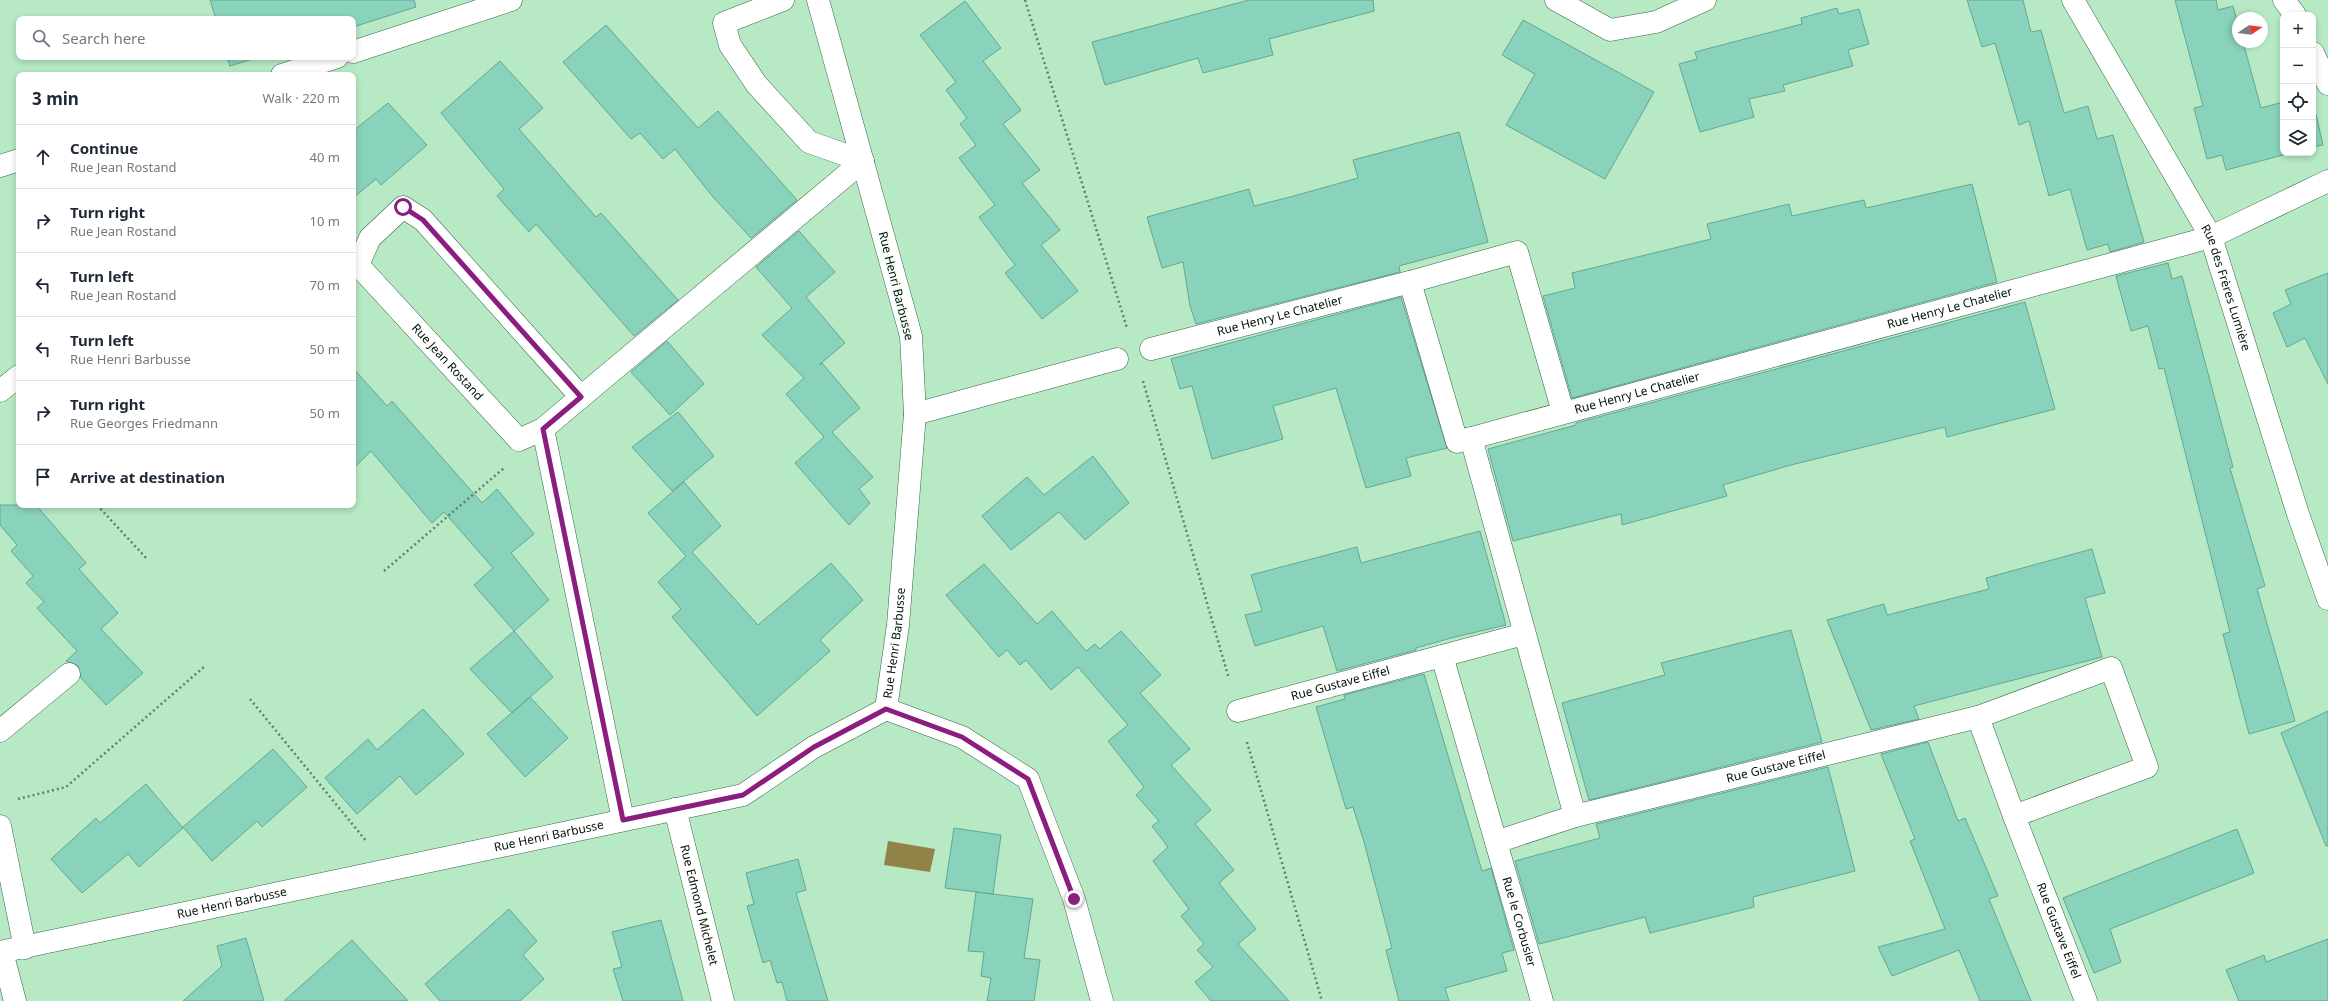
<!DOCTYPE html>
<meta charset="utf-8">
<style>
:root{--surface:#fff;--page:#f6f6f7;--text:#1f2937;--muted:#747a83;--line:#e0e1e3}
body{margin:0;font-family:"Noto Sans",sans-serif;background:var(--page);color:var(--text)}
.controls{position:absolute;right:12px;top:12px;display:grid;overflow:hidden;border-radius:8px;box-shadow:0 2px 6px #0003}
.controls button{width:36px;height:36px;display:grid;place-items:center;padding:0;border:0;border-bottom:1px solid var(--line);background:var(--surface);color:var(--text);font:20px sans-serif}
.compass{position:absolute;left:2232px;top:12px;width:36px;height:36px;border-radius:50%;background:var(--surface);box-shadow:0 2px 6px #0003;rotate:77deg}
.stop{position:absolute;width:12px;height:12px;margin:-9px;border:3px solid #8c1d80;border-radius:50%;background:#fff}
.stop.end{background:#8c1d80;border-color:#fff;box-shadow:0 1px 4px #0008}
.list{margin:0;padding:0;list-style:none}
h2{display:flex;justify-content:space-between;align-items:center;height:52px;margin:0;padding:0 16px;font-size:17px}
h2 small{font-size:13px;font-weight:400;color:var(--muted)}
.list li{display:grid;grid-template-columns:26px 1fr auto;gap:12px;align-items:center;box-sizing:border-box;height:64px;padding:0 16px;border-top:1px solid var(--line)}
.list b{display:block;font-size:15px;white-space:nowrap}
.list p{margin:0;font-size:13px;white-space:nowrap;color:var(--muted)}
.list em{font-size:13px;font-style:normal;color:var(--muted)}
.icon{flex:none;width:22px;height:22px;fill:none;stroke:currentColor;stroke-width:2;stroke-linecap:round;stroke-linejoin:round}
.map{position:relative;flex:none;width:2328px;height:1001px;overflow:hidden}
.search{position:absolute;background:var(--surface);box-shadow:0 2px 6px #0003;left:16px;top:16px;width:340px;height:44px;display:flex;align-items:center;gap:10px;box-sizing:border-box;padding:0 14px;border-radius:8px;color:var(--muted);font-size:15px}
.panel{position:absolute;background:var(--surface);box-shadow:0 2px 6px #0003;left:16px;top:72px;width:340px;height:436px;border-radius:8px}
.map>svg:first-child{display:block}
.water{fill:#938248}
.building{fill:#89d2bc;stroke:#65a793}
.lines{fill:none;stroke-linecap:round;stroke-linejoin:round}
.minor-casing{stroke:#376646;stroke-width:23}
.path{stroke:#5f8269;stroke-width:2.5;stroke-dasharray:2 3;stroke-linecap:butt}
.minor{stroke:#fff;stroke-width:22}
.route{stroke:#8c1d80;stroke-width:5}
.labels{text-anchor:middle;stroke-width:4;stroke-linejoin:round;paint-order:stroke}
.street-label{font-size:12px;fill:#031408;stroke:#f4fef7}
</style>
<div class="map">
<svg width="2328" height="1001" viewBox="0 0 2328 1001">
<rect width="100%" height="100%" fill="#b6e9c4"/>
<path class="water" d="M888,841L935,849L930,872L884,865Z"/>
<path class="building" d="M210,0H414L416,7L353,27V19H216Z
M1249,0H1373L1374,11L1269,39L1273,55L1203,73L1198,58L1105,85L1092,42Z
M1967,0H2023L2031,32L2041,30L2064,113L2088,106L2097,139L2113,135L2144,242L2110,252L2108,244L2087,250L2070,189L2049,196L2029,121L2019,125L1995,43L1982,47Z
M2175,0H2216L2218,10L2233,6L2238,25V42H2243L2261,108L2283,102V153H2291L2226,170L2222,155L2207,159L2194,108L2203,106Z
M965,1L1001,48L983,61L1021,110L1003,124L1040,170L1022,183L1060,230L1041,245L1078,291L1042,319L1005,273L1015,265L979,217L995,205L959,158L976,145L960,124L967,118L946,90L956,82L920,35Z
M1837,8L1839,14L1859,9L1869,44L1848,50L1853,66L1783,85L1785,91L1749,99L1754,117L1700,132L1679,64L1697,59L1695,52L1802,24L1801,18Z
M1523,20L1654,92L1605,179L1506,125L1535,74L1502,55Z
M606,25L698,128L718,111L797,200L751,238L713,197L675,149L663,159L640,133L631,139L563,62Z
M227,57H259L230,66Z
M500,61L543,108L519,129L596,217L601,213L678,300L634,336L536,224L529,232L497,196L504,189L441,113Z
M388,103L427,145L381,185L376,179L353,198V131Z
M2316,114L2323,145L2313,147V115Z
M1459,132L1488,242L1399,266L1400,272L1196,324L1190,306L1183,262L1162,268L1147,217L1249,189L1254,206L1290,197L1358,178L1353,160Z
M1972,184L1997,282L1572,398L1543,296L1575,288L1572,273L1711,239L1707,224L1789,204L1792,216L1864,200L1866,208Z
M799,231L835,272L806,297L845,343L819,365L822,363L860,408L832,432L873,477L859,489L870,503L849,525L795,463L824,437L786,394L804,378L762,335L792,308L756,267Z
M2168,263L2172,279L2182,276L2233,467L2230,468L2265,586L2257,589L2295,721L2249,734L2223,634L2230,632L2164,368L2159,369L2148,326L2131,331L2116,276Z
M2328,273V384L2305,338L2287,347L2273,313L2291,304L2285,290Z
M1401,297L1447,448L1406,458L1411,476L1366,488L1336,388L1273,406L1283,439L1212,459L1192,386L1180,389L1171,359Z
M2025,302L2055,409L1947,437L1945,427L1791,465L1723,485L1727,496L1622,525L1621,514L1513,541L1488,449L1576,425V423Z
M667,341L704,384L670,415L631,372Z
M353,368L387,406L392,401L482,503L497,489L534,534L511,553L549,600L514,631L474,585L493,568L444,512L432,523L371,451L353,469Z
M678,412L714,456L672,491L632,447Z
M1093,456L1129,503L1085,540L1059,512L1011,550L982,516L1027,477L1044,495Z
M684,482L721,526L692,552L758,625L831,563L863,600L820,640L830,651L757,716L672,617L681,609L658,582L686,556L648,513Z
M0,505H36L86,563L79,569L118,613L101,629L143,673L106,705L81,678L78,666L66,661L77,651L37,608L44,602L26,583L33,576L11,551L17,545L0,525Z
M1480,531L1506,625L1451,638L1416,648V650L1337,671L1323,626L1255,646L1245,615L1262,611L1251,575L1357,547L1361,563Z
M2092,549L2105,593L2085,598L2102,657L1914,706L1919,719L1871,730L1827,620L1884,604L1887,615L1989,589L1986,578Z
M984,564L1037,624L1052,611L1086,651L1095,644L1100,649L1121,631L1161,675L1140,693L1190,749L1171,765L1211,810L1195,824L1234,870L1219,883L1256,929L1238,944L1289,1001H1211L1195,982L1213,967L1197,950L1204,944L1181,916L1189,909L1153,861L1168,847L1152,826L1159,821L1136,795L1144,787L1108,741L1128,725L1078,667L1051,690L1026,660L1020,665L1007,650L999,657L946,595Z
M1791,630L1822,742L1589,800L1562,703L1665,675L1661,663Z
M514,631L553,677L512,713L470,669Z
M1424,674L1482,871L1491,868L1514,950L1502,953L1507,971L1445,988L1449,1001H1399L1386,950L1392,948L1364,842L1353,807L1346,809L1316,707L1345,699L1344,695Z
M530,697L568,738L525,777L487,734Z
M423,709L464,754L416,795L400,776L357,814L325,778L368,739L377,750Z
M2328,711V846H2326L2281,733Z
M1928,742L1958,821L1965,818L1982,858L1998,896L1989,899L2031,1001H1980L1959,950L1892,976L1878,947L1945,929L1910,841L1915,839L1881,754Z
M273,749L307,787L262,827L257,821L212,861L183,827Z
M1828,767L1855,871L1753,897L1754,907L1650,933L1645,917L1539,944L1515,861L1600,838L1596,824Z
M146,784L183,828L139,867L128,854L82,893L51,859L96,818L100,823Z
M954,828L1001,835L993,894L945,888Z
M2237,829L2254,873L2110,929L2121,962L2094,973L2063,898Z
M798,859L806,890L796,893L828,1001H787L782,982L777,983L770,960L763,963L747,906L754,904L746,873Z
M976,892L1033,899L1024,958L1040,960L1034,1001H987L991,978L981,976L984,952L968,951Z
M509,909L537,941L523,955L544,979L520,1001H440L425,984Z
M661,920L683,1001H623L613,969L622,967L612,932Z
M246,938L264,1001H183L222,966L217,946Z
M2328,939V1001H2239L2226,970L2264,955L2266,962Z
M352,940L408,1001H284Z"/>
<g class="lines">
<defs>
<g id="minor">
<path d="M783,0L724,23L730,45L757,85L809,142L863,161"/>
<path d="M1556,0L1610,30L1656,22L1705,0"/>
<path id="s1" d="M2073,0L2211,237L2298,514L2328,599"/>
<path d="M2284,0L2295,15"/>
<path d="M353,52L511,0"/>
<path d="M2313,53L2328,84"/>
<path d="M282,75L337,57"/>
<path d="M0,166L19,160"/>
<path id="s2" d="M358,265L519,440L543,429"/>
<path d="M353,267L358,265L370,238L403,207L423,220L581,397L543,429L623,820"/>
<path id="s3" d="M1151,349L1410,282"/>
<path d="M0,391L19,376"/>
<path d="M581,397L863,161"/>
<path id="s4" d="M1563,412L1517,252L1410,282L1457,442L2211,237L2328,181"/>
<path d="M915,414L1117,359"/>
<path d="M1471,438L1575,816L1496,842L1442,656L1524,634"/>
<path d="M2111,668L2147,767L2014,816L1978,717Z"/>
<path d="M886,709L962,737L1028,779L1074,899L1102,1001"/>
<path id="s5" d="M1238,711L1442,656"/>
<path d="M0,731L69,674"/>
<path id="s6" d="M675,809L723,1001"/>
<path id="s7" d="M1575,816L1978,717"/>
<path id="s8" d="M2014,816L2086,1001"/>
<path d="M0,826L25,948"/>
<path id="s9" d="M1496,842L1542,1001"/>
<path id="s10" d="M0,952L743,795L814,747L886,709L898,625L915,414L911,336L818,0"/>
<path d="M2,952L15,1001"/>
</g>
</defs>
<use href="#minor" class="minor-casing"/>
<path class="path" d="M1025,0L1127,328
M1143,381L1229,679
M97,505L147,559
M384,571L504,468
M250,699L367,842
M1247,742L1322,1001
M18,799L66,787L205,666"/>
<use href="#minor" class="minor"/>
</g>
<g class="lines">
<path class="route" d="M403,207L423,220L581,397L543,429L623,820L743,795L814,747L886,709L962,737L1028,779L1074,899"/>
</g>
<g class="labels">
<g class="street-label">
<text transform="translate(896 286) rotate(76)" y="4">Rue Henri Barbusse</text>
<text dy="4" stroke="none"><textPath href="#s1" startOffset="327">Rue des Frères Lumière</textPath></text>
<text dy="4" stroke="none"><textPath href="#s4" startOffset="955">Rue Henry Le Chatelier</textPath></text>
<text dy="4" stroke="none"><textPath href="#s3" startOffset="133">Rue Henry Le Chatelier</textPath></text>
<text dy="4" stroke="none"><textPath href="#s2" startOffset="132">Rue Jean Rostand</textPath></text>
<text dy="4" stroke="none"><textPath href="#s4" startOffset="631">Rue Henry Le Chatelier</textPath></text>
<text dy="4" stroke="none"><textPath href="#s10" startOffset="993">Rue Henri Barbusse</textPath></text>
<text dy="4" stroke="none"><textPath href="#s5" startOffset="106">Rue Gustave Eiffel</textPath></text>
<text dy="4" stroke="none"><textPath href="#s7" startOffset="207">Rue Gustave Eiffel</textPath></text>
<text dy="4" stroke="none"><textPath href="#s10" startOffset="561">Rue Henri Barbusse</textPath></text>
<text dy="4" stroke="none"><textPath href="#s10" startOffset="237">Rue Henri Barbusse</textPath></text>
<text dy="4" stroke="none"><textPath href="#s6" startOffset="99">Rue Edmond Michelet</textPath></text>
<text dy="4" stroke="none"><textPath href="#s9" startOffset="83">Rue le Corbusier</textPath></text>
<text dy="4" stroke="none"><textPath href="#s8" startOffset="123">Rue Gustave Eiffel</textPath></text>
</g>
</g>
</svg>
<div class="controls">
<button>+</button>
<button>−</button>
<button><svg class="icon" aria-label="locate" viewBox="0 0 24 24"><circle cx="12" cy="12" r="6"/><path d="M12 2v4M12 18v4M2 12h4M18 12h4"/></svg></button>
<button><svg class="icon" aria-label="layers" viewBox="0 0 24 24"><path d="M12 4l9 5-9 5-9-5zM3 14l9 5 9-5"/></svg></button>
</div>
<svg class="compass" viewBox="-18 -18 36 36"><path d="M0-13l5 13h-10z" fill="#e53935"/><path d="M0 13l5-13h-10z" fill="#747a83"/></svg>
<div class="stop" style="left:403px;top:207px"></div>
<div class="stop end" style="left:1074px;top:899px"></div>
<div class="search"><svg class="icon" aria-label="search" viewBox="0 0 24 24"><circle cx="10" cy="10" r="6"/><path d="M15 15l6 6"/></svg>Search here</div>
<section class="panel">
<h2>3 min<small>Walk · 220 m</small></h2>
<ul class="list">
<li><svg class="icon" aria-label="ahead" viewBox="0 0 24 24"><path d="M12 20V5M6 11l6-6 6 6"/></svg><div><b>Continue</b><p>Rue Jean Rostand</p></div><em>40 m</em></li>
<li><svg class="icon" aria-label="right" viewBox="0 0 24 24"><path d="M7 20v-9h11M14 6l5 5-5 5"/></svg><div><b>Turn right</b><p>Rue Jean Rostand</p></div><em>10 m</em></li>
<li><svg class="icon" aria-label="left" viewBox="0 0 24 24"><path d="M17 20v-9H6M10 6l-5 5 5 5"/></svg><div><b>Turn left</b><p>Rue Jean Rostand</p></div><em>70 m</em></li>
<li><svg class="icon" aria-label="left" viewBox="0 0 24 24"><path d="M17 20v-9H6M10 6l-5 5 5 5"/></svg><div><b>Turn left</b><p>Rue Henri Barbusse</p></div><em>50 m</em></li>
<li><svg class="icon" aria-label="right" viewBox="0 0 24 24"><path d="M7 20v-9h11M14 6l5 5-5 5"/></svg><div><b>Turn right</b><p>Rue Georges Friedmann</p></div><em>50 m</em></li>
<li><svg class="icon" aria-label="arrive" viewBox="0 0 24 24"><path d="M6 21V4h12l-3 4 3 4H6"/></svg><div><b>Arrive at destination</b></div></li>
</ul>
</section>
</div>
